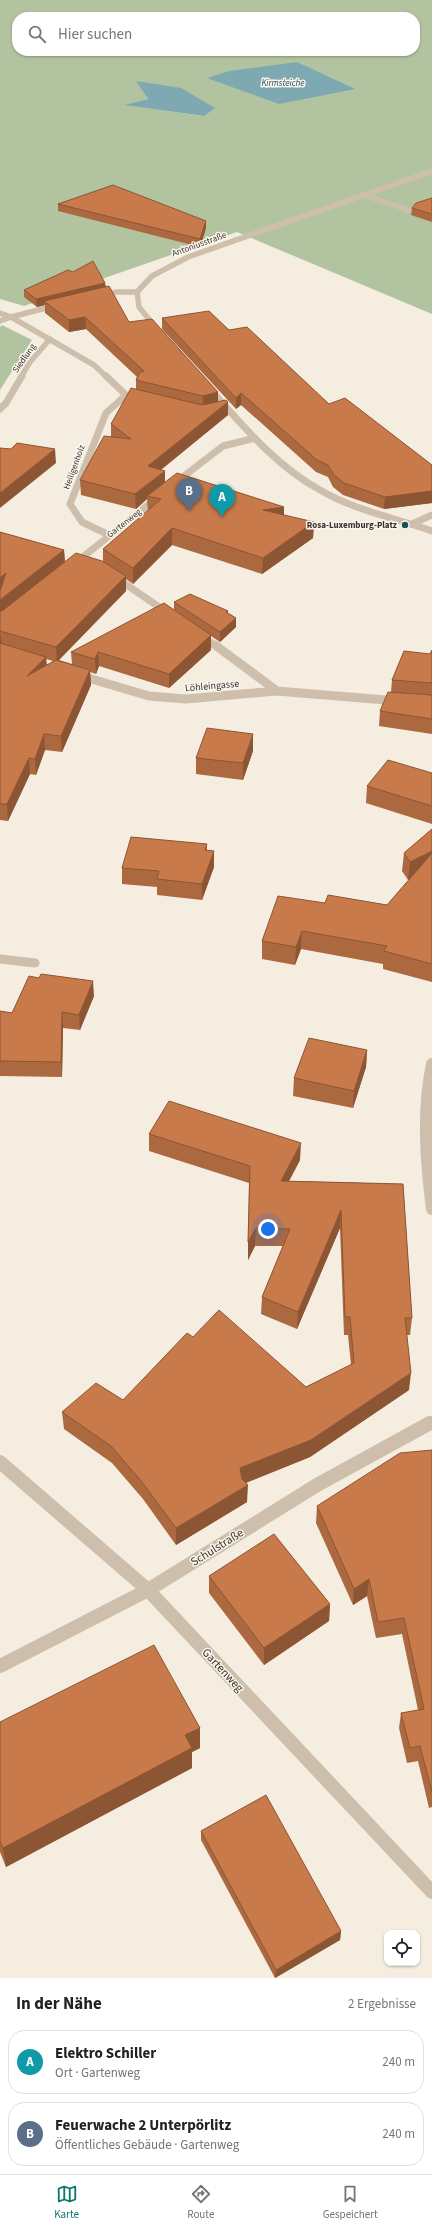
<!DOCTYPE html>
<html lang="de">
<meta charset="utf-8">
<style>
:root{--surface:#fff;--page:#f2f2f2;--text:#222;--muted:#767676;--line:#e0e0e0;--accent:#0f766e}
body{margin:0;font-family:"Source Sans 3",sans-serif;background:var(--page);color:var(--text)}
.controls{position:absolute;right:12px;bottom:12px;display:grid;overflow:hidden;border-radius:8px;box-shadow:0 1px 3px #0004}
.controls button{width:36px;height:36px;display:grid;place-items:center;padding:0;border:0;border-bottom:1px solid var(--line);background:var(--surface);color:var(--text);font:20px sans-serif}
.you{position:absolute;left:268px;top:1229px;width:14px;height:14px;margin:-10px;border:3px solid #fff;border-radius:50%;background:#1a73e8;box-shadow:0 0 0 6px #1a73e833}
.badge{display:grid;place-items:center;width:26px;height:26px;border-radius:50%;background:var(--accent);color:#fff;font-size:13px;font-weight:700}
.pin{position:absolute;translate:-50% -33px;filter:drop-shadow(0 1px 2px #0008)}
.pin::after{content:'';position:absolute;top:21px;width:14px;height:12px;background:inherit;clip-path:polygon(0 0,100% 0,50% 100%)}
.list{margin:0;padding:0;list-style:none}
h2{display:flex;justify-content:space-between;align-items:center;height:52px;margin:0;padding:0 16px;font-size:17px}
h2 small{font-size:13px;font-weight:400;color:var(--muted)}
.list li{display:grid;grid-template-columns:26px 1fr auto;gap:12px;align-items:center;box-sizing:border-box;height:64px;margin:0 8px 8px;padding:0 8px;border:1px solid var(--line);border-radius:16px}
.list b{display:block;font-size:15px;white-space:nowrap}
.list p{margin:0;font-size:13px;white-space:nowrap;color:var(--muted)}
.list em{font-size:13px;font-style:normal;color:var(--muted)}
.icon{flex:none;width:22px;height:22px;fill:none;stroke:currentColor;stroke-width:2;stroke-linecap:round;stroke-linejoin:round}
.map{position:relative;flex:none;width:432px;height:1978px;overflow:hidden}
.search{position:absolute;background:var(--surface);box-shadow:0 1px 3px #0004;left:12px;right:12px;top:12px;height:44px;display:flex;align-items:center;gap:10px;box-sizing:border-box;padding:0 14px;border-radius:16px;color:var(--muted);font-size:15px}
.sheet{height:196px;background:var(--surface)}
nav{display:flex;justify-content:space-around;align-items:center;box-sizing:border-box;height:56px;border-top:1px solid var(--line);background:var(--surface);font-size:11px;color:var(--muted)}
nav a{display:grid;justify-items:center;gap:2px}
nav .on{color:var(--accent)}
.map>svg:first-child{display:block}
.green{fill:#b2c49f;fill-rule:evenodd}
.water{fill:#7ea8b2}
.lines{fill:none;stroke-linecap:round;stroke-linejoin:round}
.service{stroke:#cdbfab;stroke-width:5.5}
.minor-far4{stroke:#cdbfab;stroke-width:5.5}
.minor-far3{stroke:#cdbfab;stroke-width:7}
.minor-far2{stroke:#cdbfab;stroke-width:9}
.minor-far1{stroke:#cdbfab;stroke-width:12}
.minor{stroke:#cdbfab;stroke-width:14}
.tertiary-far2{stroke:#cdbfab;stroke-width:5.5}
.tertiary-far1{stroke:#cdbfab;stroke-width:7}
.tertiary{stroke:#cdbfab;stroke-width:12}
.wall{fill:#ac6940;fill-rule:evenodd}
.shaded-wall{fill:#8c5534}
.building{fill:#c87a4a;stroke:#8c5534}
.poi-dot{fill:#1f505d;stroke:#fbf6ed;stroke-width:1.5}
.labels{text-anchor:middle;stroke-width:3;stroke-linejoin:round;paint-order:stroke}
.far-water-label{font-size:9px;font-style:italic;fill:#1f505d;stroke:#fbf6ed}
.far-street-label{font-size:9px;fill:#3a322a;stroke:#fbf6ed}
.far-poi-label{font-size:9px;font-weight:bold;fill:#3a322a;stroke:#fbf6ed;text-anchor:end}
.street-label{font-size:10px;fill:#3a322a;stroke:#fbf6ed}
.near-street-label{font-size:12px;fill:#3a322a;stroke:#fbf6ed}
</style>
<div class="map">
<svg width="432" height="1978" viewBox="0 0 432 1978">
<rect width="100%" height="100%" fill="#f4ede0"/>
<path class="green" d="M0,0H432V314L237,232L24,306L0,299ZM17,17H415V51H17ZM137,81L203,116L126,105L148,99Z
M2,325L32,340L0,390V327Z"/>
<path class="water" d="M297,62L355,89L279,104L207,78L229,71Z
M136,81L181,88L215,108L204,116L124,105L148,99Z"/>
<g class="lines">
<path class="service" d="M364,195L411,211
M0,321L11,317"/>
<path class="minor-far4" d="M100,295L117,292H137L152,276L188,257L432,171
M0,313L11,317L94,365L107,377
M11,317L58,305
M21,377L30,362L50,339"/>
<path class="minor-far3" d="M106,376L126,395L106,413L70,504L82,522L109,535
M0,409L6,403L22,376
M175,483L223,446L255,438
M412,524L432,515
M74,564L158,497
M115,577L168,613
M201,635L216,646"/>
<path class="minor-far2" d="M215,645L277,691
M78,675L149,696L186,699L277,691L398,701
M0,959L35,963"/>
<path class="minor-far1" d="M428,1424L432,1422"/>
<path class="minor" d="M0,1462L148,1590L432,1892
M0,1666L148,1590L317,1485L430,1423"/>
<path class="tertiary-far2" d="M137,292L139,307L157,329"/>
<path class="tertiary-far1" d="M210,389C243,426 276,466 320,490C354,510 395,518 432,531"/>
<path class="tertiary" d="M432,1064C422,1112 426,1161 432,1209"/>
</g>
<path class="wall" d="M432,198V222L411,215L412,208Z
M58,204L206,221V228L200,247L58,211Z
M105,283L106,287L129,322L218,401L228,415L161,470L165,482L284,507V515L314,522L313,538L262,574L172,545L133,584L126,579V591L59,660L72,664L71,652L174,609V602L228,611V613L236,618V627L220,642L211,636V650L169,688L99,666L96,674L90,672L91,685L62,752L45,750L36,775L30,774L8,821L0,820V532L64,550L65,562H103V549L148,511L147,499L136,509L81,495L80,480L111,437V424L136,389V380L137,377L86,329L69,332L45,313V305L37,307L24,297V290ZM46,659L53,661L47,665Z
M162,318L229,330L329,404L432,465V503L384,509L343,495L333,487L328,477L316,472L241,405L236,409L162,329Z
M432,650V734L379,726L380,711L391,692L392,680L430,654Z
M253,751L243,780L196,774V758Z
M432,773V824L366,803L367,786Z
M432,829V982L383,969V964L301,949L295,965L262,959V941L325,903L387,905L410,879L408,880L402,871L404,853Z
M207,844V850L214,867L202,900L157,895V887L122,884V868Z
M94,996L80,1030L63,1028L62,1077L0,1076V1011L12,1013Z
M367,1050L366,1067L353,1108L293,1096L294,1078Z
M149,1134L300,1160L289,1181L403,1184L412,1318L410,1335H407L409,1390L310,1457L246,1483L247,1502L176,1545L143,1499L112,1463L64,1429L62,1412L123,1400L193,1337L306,1387L351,1365L348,1335H344L340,1228L297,1329L261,1314L262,1297L283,1246H255L248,1260L249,1183L149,1151Z
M432,1450V1807L429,1808L418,1761L407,1763L399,1728L401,1713L418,1710L402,1634L376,1638L367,1596L353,1605L316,1523L317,1506Z
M209,1576L330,1604L329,1621L264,1665L209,1593Z
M0,1722L200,1728V1748L192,1752V1768L6,1867L0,1852Z
M201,1831L341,1931L340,1940L275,1978L201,1840Z"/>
<path class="shaded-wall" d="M206,221V228L200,247V239Z
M105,283L106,290L44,301L45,305L37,307L36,299Z
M85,317L86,329L69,332V320Z
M218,392V405L203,409V396Z
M241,393V405L236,409V398Z
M228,402V415L148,480V466Z
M55,449L56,463L0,508V493Z
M165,471V485L147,496V499L136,509L135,494Z
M432,491V503L384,509L385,497Z
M284,507V523L263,510Z
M314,522L313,538L262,574L263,558Z
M172,528V545L133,584V568Z
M64,550L65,565L0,616V600Z
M6,573L0,593V578Z
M126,576V591L57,662L56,647Z
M236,618V627L220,642V632Z
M0,631L2,646L0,647Z
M211,635V650L169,688V674Z
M98,652L99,666L96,674L95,659Z
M46,657L47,672L27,676Z
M90,670L91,685L62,752L61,736Z
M44,734L45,750L36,775L35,759Z
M253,734V751L243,780V763Z
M29,758L30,774L8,821L7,804Z
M214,851V867L202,900V884Z
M432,851V868L408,880L410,862Z
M302,931L301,949L295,965L296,947Z
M93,981L94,996L80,1030L79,1015Z
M62,1012L63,1028L62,1077L61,1062Z
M367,1050L366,1067L353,1108L354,1091Z
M301,1143L300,1160L280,1198L281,1181Z
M341,1210L340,1228L297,1329L298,1312Z
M256,1228L255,1246L248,1260V1242Z
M411,1373L409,1390L310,1457L240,1485V1468Z
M248,1485L247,1502L176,1545V1528Z
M369,1579L367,1596L353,1605L354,1589Z
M330,1604L329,1621L264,1665V1648Z
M200,1728V1748L192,1752V1768L6,1867L3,1848L185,1735Z
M341,1931L340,1940L275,1978L276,1970Z"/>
<path class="building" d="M113,185L206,221L200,239L58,204Z
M432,198V214L412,208L416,203Z
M93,261L105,283L36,299L24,290L68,270L73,272Z
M109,286L129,322L152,319L218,392L203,396L136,380L140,372L144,371L85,317L69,320L44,301Z
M209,311L229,330L247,327L329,404L345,398L432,465V491L385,497L344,483L334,475L328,465L317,460L241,393L236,398L162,318Z
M131,388L202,405L226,400L228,402L148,466L165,471L135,494L80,480L104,436L131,439L111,424Z
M17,443L55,449L0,493V448L11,449Z
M177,473L284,507L263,510L314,522L263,558L172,528L133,568L103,549L161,499L147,496Z
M0,532L64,550L0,600V591L6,573L0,578Z
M76,553L102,561L126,576L56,647L0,631V611H2Z
M190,594L228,611L226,612L236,618L220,632L174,602Z
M164,603L211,635L169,674L98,652L95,659L71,652Z
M0,643L46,657L27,676L56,660L90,670L61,736L44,734L35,759L29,758L7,804H0Z
M432,650V683L392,680L404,651L430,654Z
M388,692L432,695V719L380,711Z
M207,728L253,734L243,763L196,758Z
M388,760L432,773V806L367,786Z
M432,829V851L410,862L404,853Z
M131,837L207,844L205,850L214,851L202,884L157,879L159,871L122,868Z
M432,853V964L384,951L387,946L302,931L296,947L262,941L278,896L325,903L328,895L387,905Z
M41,974L93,981L79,1015L62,1012L61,1062L0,1061V1011L12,1013L29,976L39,978Z
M309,1038L367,1050L354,1091L294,1078Z
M169,1101L301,1143L281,1181L403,1184L412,1318H405L411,1373L311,1440L240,1468L242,1479L248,1485L176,1528L142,1482L111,1446L62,1412L96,1383L123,1400L187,1333L193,1337L219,1310L306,1387L354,1363L350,1317H345L341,1210L298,1312L262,1297L290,1229L256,1228L248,1242L250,1166L149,1134Z
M432,1450V1792L420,1746L410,1748L401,1713L424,1709L404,1618L378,1622L369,1579L354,1589L317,1506L400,1453Z
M274,1534L330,1604L264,1648L209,1576Z
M154,1645L200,1728L185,1735L192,1748L3,1848L0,1841V1722Z
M266,1795L341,1931L276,1970L201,1831Z"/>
<circle class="poi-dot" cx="405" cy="525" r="4"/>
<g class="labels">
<g class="far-water-label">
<text x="283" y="86">Kirmsteiche</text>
</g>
<g class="far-street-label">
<text transform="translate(199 244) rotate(-20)" y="3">Antoniusstraße</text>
<text transform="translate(24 358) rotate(-55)" y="3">Siedlung</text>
<text transform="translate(74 467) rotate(-70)" y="3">Heiligenholz</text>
<text transform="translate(124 523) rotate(-38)" y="3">Gartenweg</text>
</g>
<g class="far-poi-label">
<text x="397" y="528">Rosa-Luxemburg-Platz</text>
</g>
<g class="street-label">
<text transform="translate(212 685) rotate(-5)" y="4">Löhleingasse</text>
</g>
<g class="near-street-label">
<text transform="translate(217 1547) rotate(-32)" y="4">Schulstraße</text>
<text transform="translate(223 1670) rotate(47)" y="4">Gartenweg</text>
</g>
</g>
</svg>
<div class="controls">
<button><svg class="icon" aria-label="locate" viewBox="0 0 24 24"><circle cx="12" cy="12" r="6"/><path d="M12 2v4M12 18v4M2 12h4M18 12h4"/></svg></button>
</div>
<div class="you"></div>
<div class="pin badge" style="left:222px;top:517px;background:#0f9aa8">A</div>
<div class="pin badge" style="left:189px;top:511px;background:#5c6f8a">B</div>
<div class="search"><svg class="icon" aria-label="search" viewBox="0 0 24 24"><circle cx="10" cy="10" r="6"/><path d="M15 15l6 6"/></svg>Hier suchen</div>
</div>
<section class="sheet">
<h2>In der Nähe<small>2 Ergebnisse</small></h2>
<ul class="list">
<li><span class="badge" style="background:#0f9aa8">A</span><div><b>Elektro Schiller</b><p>Ort · Gartenweg</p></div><em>240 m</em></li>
<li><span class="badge" style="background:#5c6f8a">B</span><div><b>Feuerwache 2 Unterpörlitz</b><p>Öffentliches Gebäude · Gartenweg</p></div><em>240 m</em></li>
</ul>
</section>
<nav>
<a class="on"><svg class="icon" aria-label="map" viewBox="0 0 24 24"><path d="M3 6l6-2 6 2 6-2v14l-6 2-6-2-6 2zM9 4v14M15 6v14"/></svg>Karte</a>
<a><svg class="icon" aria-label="directions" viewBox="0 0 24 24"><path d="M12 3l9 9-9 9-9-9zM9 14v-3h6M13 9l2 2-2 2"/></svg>Route</a>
<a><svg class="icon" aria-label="saved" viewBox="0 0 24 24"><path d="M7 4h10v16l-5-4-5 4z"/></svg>Gespeichert</a>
</nav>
